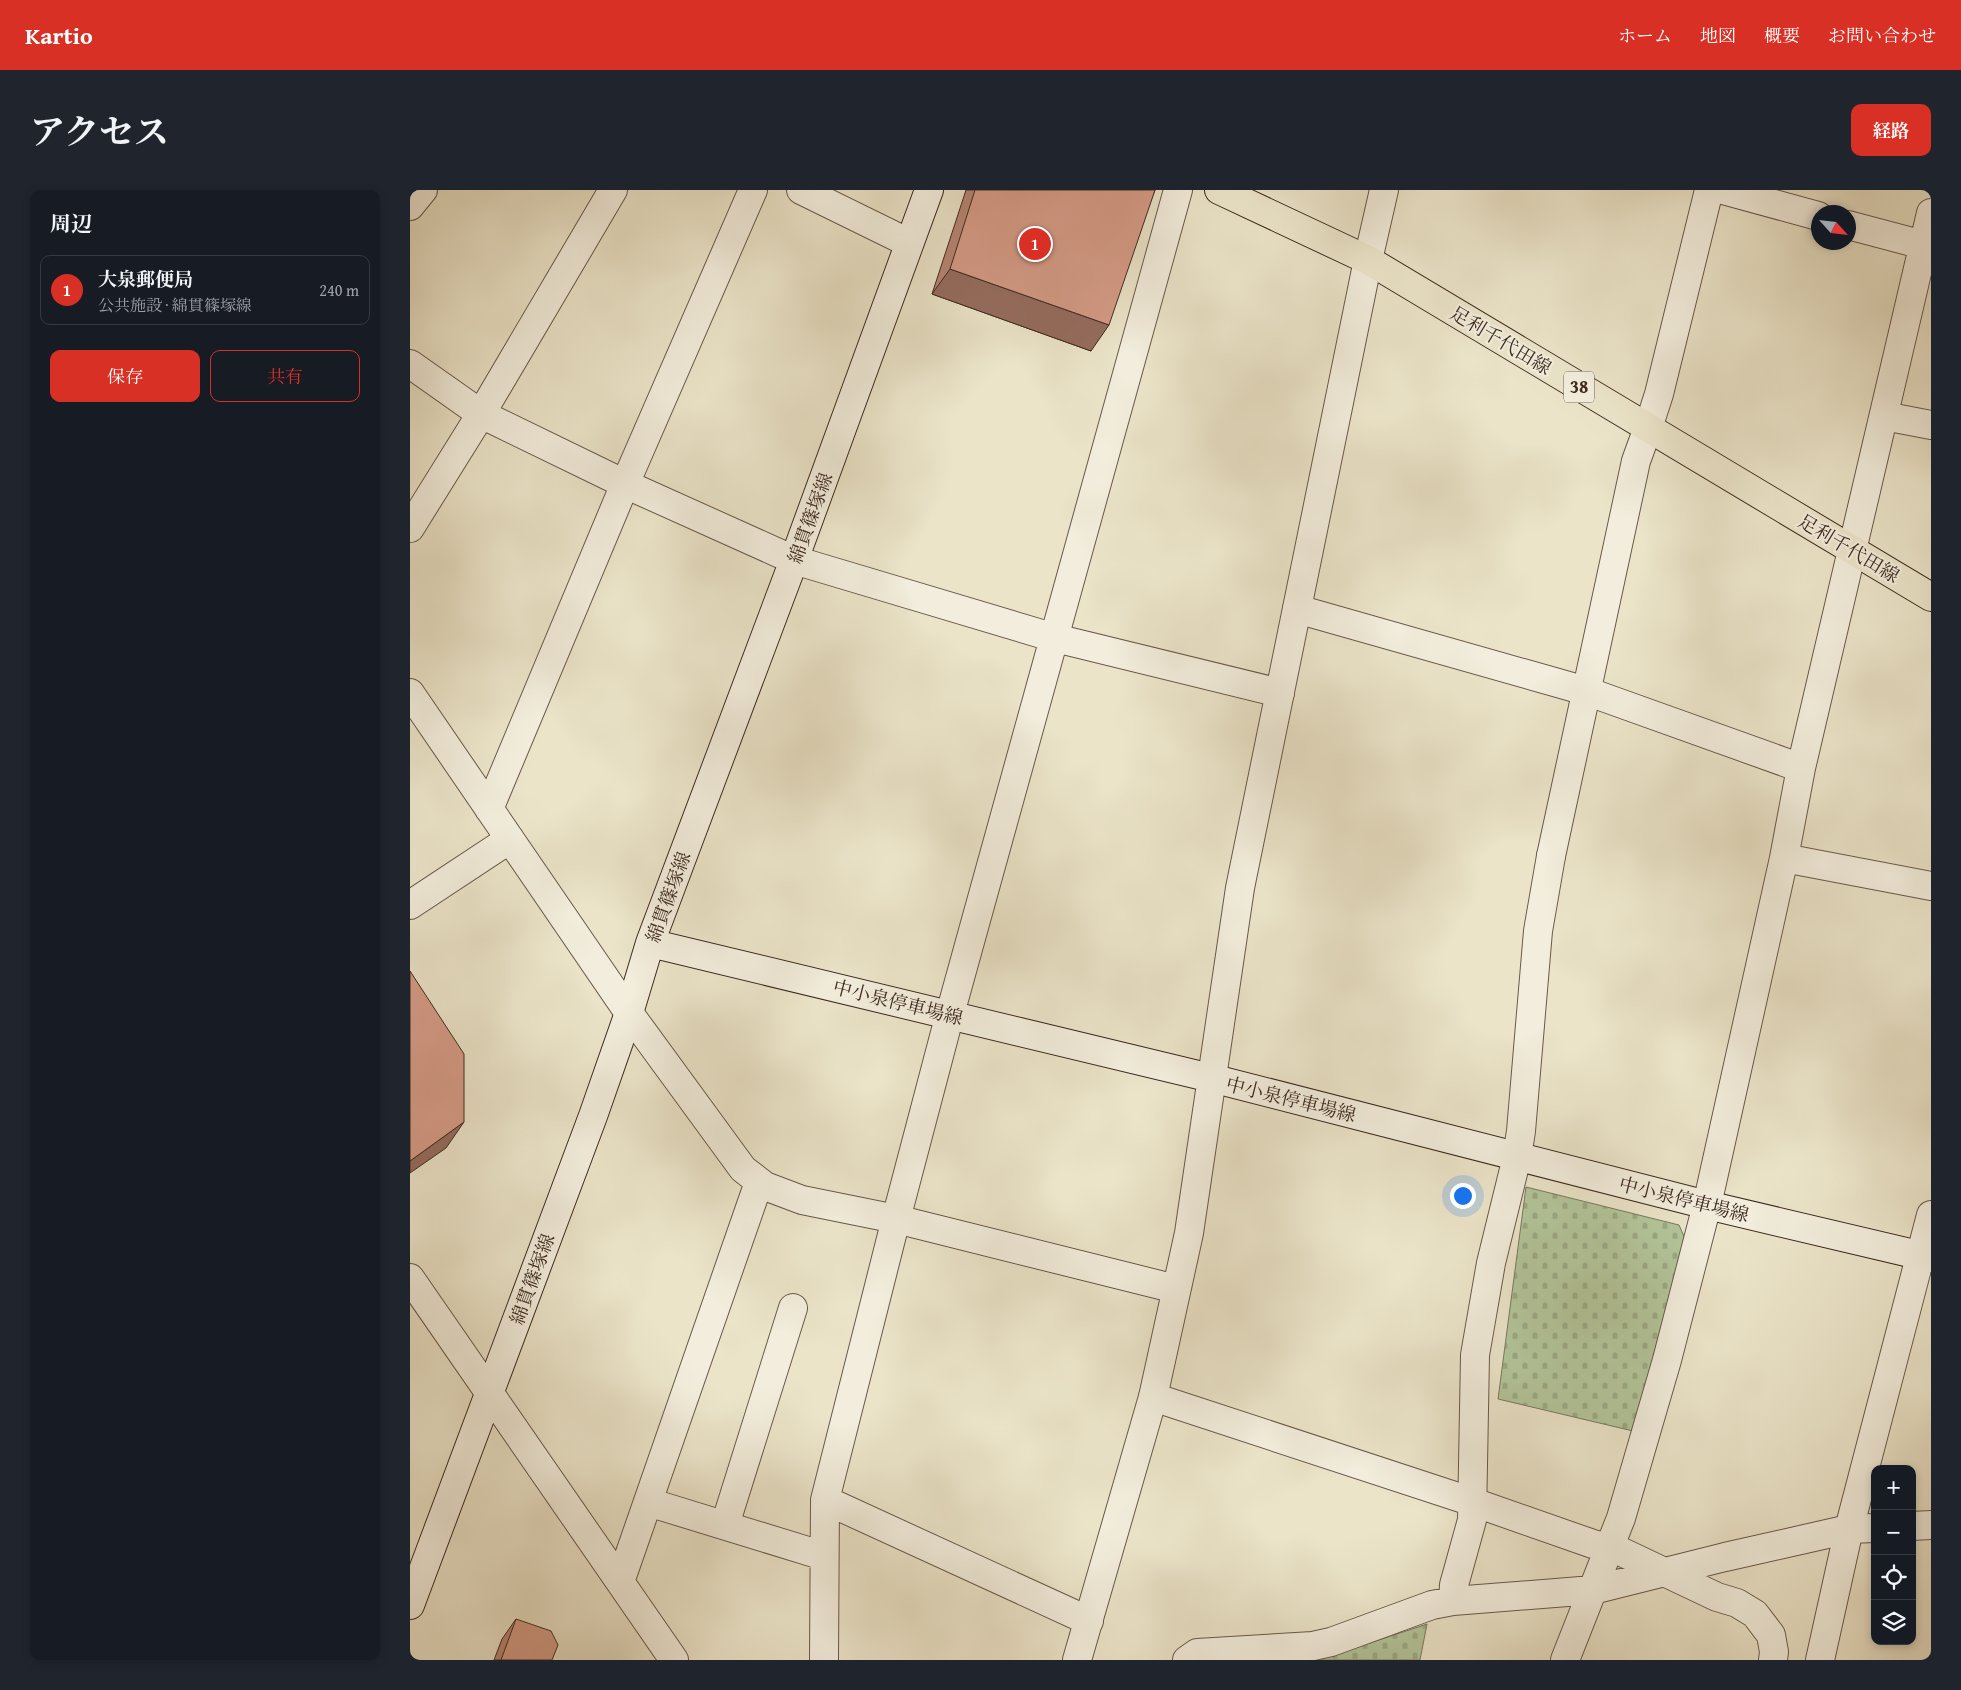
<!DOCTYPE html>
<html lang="ja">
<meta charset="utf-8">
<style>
:root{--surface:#171b24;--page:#20242c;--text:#f1f3f6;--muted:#9ea1a6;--line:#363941;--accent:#d93025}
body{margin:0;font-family:"Gentium Book Plus","Noto Serif JP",serif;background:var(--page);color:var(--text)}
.controls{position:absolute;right:15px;bottom:15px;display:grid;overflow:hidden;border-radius:10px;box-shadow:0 2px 8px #0003}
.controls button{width:45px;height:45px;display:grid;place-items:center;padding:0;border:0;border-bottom:1px solid var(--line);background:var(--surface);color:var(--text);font:25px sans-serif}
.compass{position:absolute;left:1401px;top:15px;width:45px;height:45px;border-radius:50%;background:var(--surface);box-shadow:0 2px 8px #0003;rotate:117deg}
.you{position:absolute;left:1052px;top:1005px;width:18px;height:18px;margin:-12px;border:4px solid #fff;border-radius:50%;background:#1a73e8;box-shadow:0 0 0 8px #1a73e833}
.badge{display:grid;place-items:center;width:32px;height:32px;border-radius:50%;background:var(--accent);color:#fff;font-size:16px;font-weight:700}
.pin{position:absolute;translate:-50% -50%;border:2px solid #fff;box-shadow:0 1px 5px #0006}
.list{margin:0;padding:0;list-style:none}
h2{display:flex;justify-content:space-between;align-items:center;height:65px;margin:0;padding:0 20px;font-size:21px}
h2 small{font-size:16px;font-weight:400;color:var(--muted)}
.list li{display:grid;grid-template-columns:32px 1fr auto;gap:15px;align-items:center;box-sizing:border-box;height:70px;margin:0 10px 10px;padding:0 10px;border:1px solid var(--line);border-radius:10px}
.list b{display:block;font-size:19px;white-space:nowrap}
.list p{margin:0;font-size:16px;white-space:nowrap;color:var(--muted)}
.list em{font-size:16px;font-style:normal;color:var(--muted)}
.actions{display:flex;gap:10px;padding:15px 20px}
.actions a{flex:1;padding:11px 0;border:1px solid var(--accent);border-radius:10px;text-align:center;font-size:18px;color:var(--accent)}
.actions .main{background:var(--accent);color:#fff}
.icon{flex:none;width:28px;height:28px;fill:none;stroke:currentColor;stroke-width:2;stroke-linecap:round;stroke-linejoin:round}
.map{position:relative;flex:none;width:1521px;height:1470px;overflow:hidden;border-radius:10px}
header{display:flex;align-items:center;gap:30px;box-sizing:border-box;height:70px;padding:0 25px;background:var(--accent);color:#fff}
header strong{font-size:24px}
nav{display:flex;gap:28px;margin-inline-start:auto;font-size:18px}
.intro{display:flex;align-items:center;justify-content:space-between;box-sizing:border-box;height:120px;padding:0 30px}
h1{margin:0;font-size:35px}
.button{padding:12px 22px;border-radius:10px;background:var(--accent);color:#fff;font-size:18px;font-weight:700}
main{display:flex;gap:30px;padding:0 30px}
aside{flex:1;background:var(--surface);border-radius:10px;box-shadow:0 2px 8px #0003}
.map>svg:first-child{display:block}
.cemetery{fill:url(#cemetery-stones);stroke:#78785e}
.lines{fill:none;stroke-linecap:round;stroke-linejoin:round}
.minor-casing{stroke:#69584b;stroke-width:30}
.tertiary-casing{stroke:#69584b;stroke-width:30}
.secondary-casing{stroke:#3e2a21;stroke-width:30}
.primary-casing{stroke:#3e2a21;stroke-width:30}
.minor{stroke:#f2eddc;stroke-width:28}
.tertiary{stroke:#f2eddc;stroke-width:28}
.secondary{stroke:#f2eddc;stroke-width:28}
.primary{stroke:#ebe4c9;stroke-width:28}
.wall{fill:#b78574;stroke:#3e2a21}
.shaded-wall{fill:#956c5e;stroke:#3e2a21}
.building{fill:#d59b87;stroke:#3e2a21}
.labels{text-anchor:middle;stroke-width:4.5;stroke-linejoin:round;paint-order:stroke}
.shield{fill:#f2eddc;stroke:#746459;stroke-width:1}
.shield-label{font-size:18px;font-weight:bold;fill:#3e2a21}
.street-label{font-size:19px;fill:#3e2a21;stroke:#f2eddc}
</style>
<header>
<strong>Kartio</strong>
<nav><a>ホーム</a><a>地図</a><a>概要</a><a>お問い合わせ</a></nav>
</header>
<div class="intro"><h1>アクセス</h1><a class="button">経路</a></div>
<main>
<aside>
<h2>周辺<small></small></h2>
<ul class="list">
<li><span class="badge">1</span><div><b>大泉郵便局</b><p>公共施設 · 綿貫篠塚線</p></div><em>240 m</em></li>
</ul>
<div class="actions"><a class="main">保存</a><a>共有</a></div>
</aside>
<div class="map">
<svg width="1521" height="1470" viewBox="0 0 1521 1470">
<defs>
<pattern id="cemetery-stones" width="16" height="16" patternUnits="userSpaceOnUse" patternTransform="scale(1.25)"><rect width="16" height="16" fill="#b3c59a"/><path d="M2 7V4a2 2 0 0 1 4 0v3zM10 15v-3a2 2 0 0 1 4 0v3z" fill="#9ba984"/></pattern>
</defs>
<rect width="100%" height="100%" fill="#ebe4c9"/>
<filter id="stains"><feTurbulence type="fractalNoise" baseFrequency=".004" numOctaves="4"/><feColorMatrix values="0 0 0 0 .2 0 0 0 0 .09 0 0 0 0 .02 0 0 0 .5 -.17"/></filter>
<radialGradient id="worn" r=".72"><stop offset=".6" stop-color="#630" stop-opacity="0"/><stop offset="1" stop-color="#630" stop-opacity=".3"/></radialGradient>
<path class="cemetery" d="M1116,997L1269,1035L1276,1051L1223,1241L1088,1209Z
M1017,1434L1010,1470H882L933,1462Z"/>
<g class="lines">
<defs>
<path id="minor" d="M391,0L499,53
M1313,0L1408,26
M0,16L13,0
M1438,35L1521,57
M0,174L71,224L215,294L384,370L645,448L870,503
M1474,226L1521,235
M1238,238L1249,204L1299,0
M0,338L71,224L203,0
M887,419L1176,501L1391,578
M0,503L219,823L333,979L355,996L392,1010L486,1029L766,1099
M79,619L215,294L343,0
M1374,668L1521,696
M0,715L100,649
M0,1088L264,1470
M743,1207L1063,1312L1183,1354L1212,1362L1307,1407L1327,1413L1345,1424L1361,1445L1364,1462L1363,1470
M415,1310L679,1431
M238,1312L414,1366
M315,1335L383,1118
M1502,1336L1521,1335
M210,1392L349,992
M1043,1411L1044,1395L1062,1330L1065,1165L1081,1073L1107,967L1111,941L1128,741L1141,666
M414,1470L415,1310L486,1029L540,824L768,0
M777,1470L787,1463L903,1456L921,1452L1022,1415L1043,1411L1183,1400L1315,1367L1439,1339L1465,1338
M1155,1470L1211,1328L1257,1170L1297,1015L1374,668L1391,578L1521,23"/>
<path id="tertiary" d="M1141,666L1226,271L1238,238
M667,1470L743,1207L779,1043L830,698L958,70L974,0
M1410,1470L1439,1339L1521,1025"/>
<path id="secondary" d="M240,753L801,888L1297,1015L1521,1068
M0,1415L183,926L219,823L240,753L384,370L519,0"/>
<path id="primary" d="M809,0L958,70L1521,407"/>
</defs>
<use href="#minor" class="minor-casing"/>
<use href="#tertiary" class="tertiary-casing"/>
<use href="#secondary" class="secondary-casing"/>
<use href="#primary" class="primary-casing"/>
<use href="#minor" class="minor"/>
<use href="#tertiary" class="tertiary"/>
<use href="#secondary" class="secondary"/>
<use href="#primary" class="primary"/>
</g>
<path class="wall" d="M556,0H745L681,161L522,104Z
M106,1429L142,1470H84L92,1449Z"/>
<path class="shaded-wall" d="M540,79L699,135L681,161L522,104Z
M54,932L36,958L0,983V971Z"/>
<path class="building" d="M565,0H745L699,135L540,79Z
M0,781L54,864V932L0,971Z
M106,1429L141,1441L148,1455L142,1470H91Z"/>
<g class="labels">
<rect class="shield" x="1154" y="181.5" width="30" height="31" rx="4"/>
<g class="shield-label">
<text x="1169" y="203">38</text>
</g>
<g class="street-label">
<text transform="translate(1091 150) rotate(31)" y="7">足利千代田線</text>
<text transform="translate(400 328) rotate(-70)" y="7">綿貫篠塚線</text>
<text transform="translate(1439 358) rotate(31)" y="7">足利千代田線</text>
<text transform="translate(258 707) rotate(-70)" y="7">綿貫篠塚線</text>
<text transform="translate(488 812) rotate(14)" y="7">中小泉停車場線</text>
<text transform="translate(881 909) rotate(14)" y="7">中小泉停車場線</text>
<text transform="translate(1274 1009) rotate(14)" y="7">中小泉停車場線</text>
<text transform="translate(122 1089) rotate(-70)" y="7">綿貫篠塚線</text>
</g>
</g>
<rect width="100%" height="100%" filter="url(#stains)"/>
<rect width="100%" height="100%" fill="url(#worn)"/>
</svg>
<div class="controls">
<button>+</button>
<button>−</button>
<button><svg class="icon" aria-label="locate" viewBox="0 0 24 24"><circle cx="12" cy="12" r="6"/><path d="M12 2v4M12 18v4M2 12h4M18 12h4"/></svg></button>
<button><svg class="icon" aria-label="layers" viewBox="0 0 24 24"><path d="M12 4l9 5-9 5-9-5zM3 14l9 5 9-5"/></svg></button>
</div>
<svg class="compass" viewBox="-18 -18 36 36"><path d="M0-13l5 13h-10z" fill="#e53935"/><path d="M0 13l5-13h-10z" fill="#9ea1a6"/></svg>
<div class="you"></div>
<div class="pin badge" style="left:625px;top:54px">1</div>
</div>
</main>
